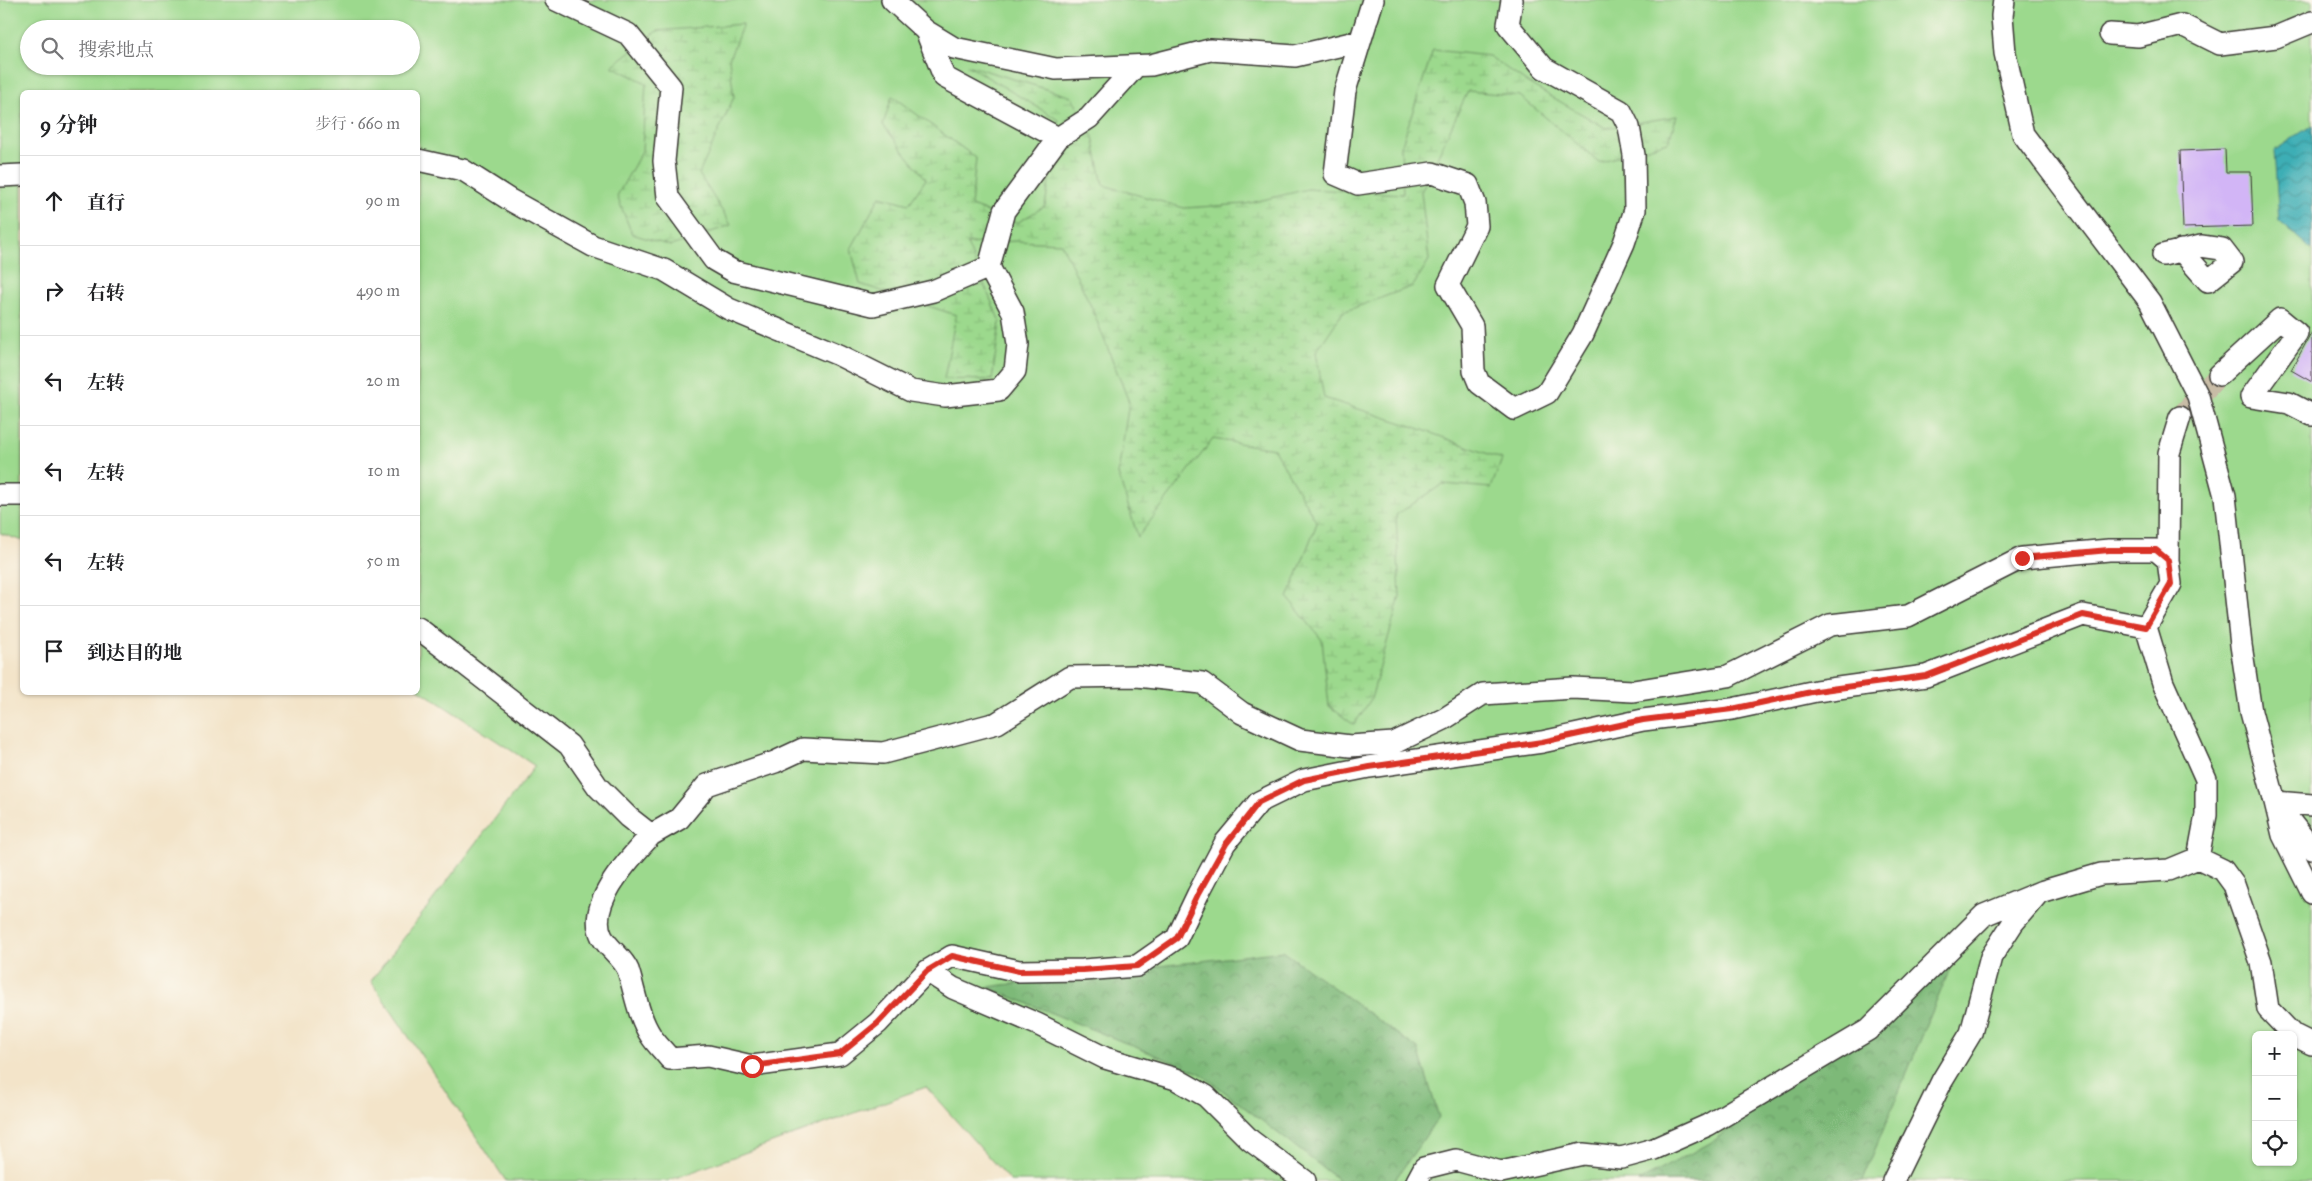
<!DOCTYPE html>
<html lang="zh">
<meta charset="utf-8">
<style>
:root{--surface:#fff;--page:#f6f6f6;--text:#202124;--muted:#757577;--line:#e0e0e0}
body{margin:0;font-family:"IM FELL Great Primer","Noto Serif SC",serif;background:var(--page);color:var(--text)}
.controls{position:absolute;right:15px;bottom:15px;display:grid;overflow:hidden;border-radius:8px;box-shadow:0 1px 4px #0004}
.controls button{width:45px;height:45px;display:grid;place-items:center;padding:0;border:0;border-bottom:1px solid var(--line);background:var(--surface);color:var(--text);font:25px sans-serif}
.stop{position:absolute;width:15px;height:15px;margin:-11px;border:4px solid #d93025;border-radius:50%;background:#fff}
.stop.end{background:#d93025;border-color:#fff;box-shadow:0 1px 5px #0008}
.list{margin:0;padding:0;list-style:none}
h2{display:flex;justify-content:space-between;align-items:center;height:65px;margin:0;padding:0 20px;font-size:21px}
h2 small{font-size:16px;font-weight:400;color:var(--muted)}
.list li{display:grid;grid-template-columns:32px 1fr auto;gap:15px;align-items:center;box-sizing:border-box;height:90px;padding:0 20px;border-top:1px solid var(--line)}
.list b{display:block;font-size:19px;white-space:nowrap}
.list em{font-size:16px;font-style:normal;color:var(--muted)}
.icon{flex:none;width:28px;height:28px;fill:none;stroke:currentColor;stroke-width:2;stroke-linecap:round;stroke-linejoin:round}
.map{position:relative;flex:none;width:2312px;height:1181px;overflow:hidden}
.search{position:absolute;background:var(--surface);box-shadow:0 1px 4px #0004;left:20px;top:20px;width:400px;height:55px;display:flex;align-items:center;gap:12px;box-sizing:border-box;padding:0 18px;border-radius:28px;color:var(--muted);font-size:19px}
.panel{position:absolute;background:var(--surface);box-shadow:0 1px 4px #0004;left:20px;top:90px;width:400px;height:605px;border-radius:8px}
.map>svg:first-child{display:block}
.grass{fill:#9cd98d;stroke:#5c7a54;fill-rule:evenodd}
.forest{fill:url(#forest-crowns);stroke:#4c6a4a}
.wetland{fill:url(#wetland-marsh);stroke:#5c7a54}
.water{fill:url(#water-waves);stroke:#2c6568}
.building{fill:#d2b5f6}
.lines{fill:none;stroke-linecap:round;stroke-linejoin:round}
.minor-tunnel{stroke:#c8bca6;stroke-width:21;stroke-dasharray:21 11;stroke-linecap:butt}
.minor-casing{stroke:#3c3a36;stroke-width:24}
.minor{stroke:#fff;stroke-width:21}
.route{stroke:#d93025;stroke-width:6}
</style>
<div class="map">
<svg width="2312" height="1181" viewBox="0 0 2312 1181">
<defs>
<pattern id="forest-crowns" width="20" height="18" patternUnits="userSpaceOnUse" patternTransform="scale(1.25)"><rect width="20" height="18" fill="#7db978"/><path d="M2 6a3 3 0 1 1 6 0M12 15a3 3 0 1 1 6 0" fill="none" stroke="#6b9e67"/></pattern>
<pattern id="wetland-marsh" width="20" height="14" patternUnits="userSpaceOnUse" patternTransform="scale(1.25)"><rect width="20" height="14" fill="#9cd98d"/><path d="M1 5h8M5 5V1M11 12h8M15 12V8" fill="none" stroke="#86ba79"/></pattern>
<pattern id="water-waves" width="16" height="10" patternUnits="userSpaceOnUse" patternTransform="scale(1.25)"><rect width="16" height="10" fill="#3daeb5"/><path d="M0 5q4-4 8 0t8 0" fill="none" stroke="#328d92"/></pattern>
</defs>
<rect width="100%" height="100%" fill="#fbf7ec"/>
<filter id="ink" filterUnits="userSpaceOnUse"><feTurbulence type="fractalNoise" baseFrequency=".02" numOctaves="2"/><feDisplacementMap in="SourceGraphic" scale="10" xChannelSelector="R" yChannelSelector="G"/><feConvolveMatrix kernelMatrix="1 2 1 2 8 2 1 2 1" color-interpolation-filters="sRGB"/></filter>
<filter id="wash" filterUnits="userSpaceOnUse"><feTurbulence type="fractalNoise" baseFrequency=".0096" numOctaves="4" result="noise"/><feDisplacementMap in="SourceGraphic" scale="20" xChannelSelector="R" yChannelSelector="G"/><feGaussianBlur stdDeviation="1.12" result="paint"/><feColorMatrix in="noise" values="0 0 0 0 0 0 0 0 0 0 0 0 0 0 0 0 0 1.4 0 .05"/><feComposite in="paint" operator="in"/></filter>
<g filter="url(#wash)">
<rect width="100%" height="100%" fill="#f3e4c9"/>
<path class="grass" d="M0,0H2312V1181H1010L926,1087L667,1181H506L371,981L535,766L418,689V92H22V541L0,533ZM29,29H411V66H29ZM2256,1035H2293V1162H2256Z"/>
<path class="forest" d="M1283,951L1418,1049L1439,1117L1394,1181H1340L1200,1073L987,987Z
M1954,959L1862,1181H1639L1710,1143Z"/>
<path class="wetland" d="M743,24L729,59L734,97L699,174L731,225L671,246L632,234L617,196L642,151L646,83L612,66L657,31Z
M1433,50L1489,56L1526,82L1606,128L1677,116L1668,142L1599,162L1520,96L1468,91L1421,192L1429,260L1413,286L1343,312L1316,352L1324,398L1412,426L1502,459L1491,488L1443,484L1396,515L1400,596L1371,699L1354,725L1329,706L1322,640L1288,598L1317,523L1274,449L1213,439L1138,537L1118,474L1129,402L1091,306L1061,243L1016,241L967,244L1000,322L992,380L944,379L956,315L860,284L851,249L880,196L909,204L926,179L883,125L892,96L976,158L971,206L1017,223L1045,206L1059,120L967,65L1072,97L1093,137L1103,185L1184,208L1246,204L1308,189L1403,194L1401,147Z"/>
<path class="water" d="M2312,125V250L2279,221L2274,151Z"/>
<g id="blocks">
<path class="building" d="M2225,149L2226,172H2251L2253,226L2183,228L2180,151Z
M2312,332V382L2291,370Z"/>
</g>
</g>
<g filter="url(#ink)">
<use href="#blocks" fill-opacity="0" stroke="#3c3a36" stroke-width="1"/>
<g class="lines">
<path class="minor-tunnel" d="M2180,417L2219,375"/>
<defs>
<path id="minor" d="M556,0L628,34L671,87L664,161L668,197L714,260L733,271L873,305L933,291L989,267
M892,0L926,31L954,48L1056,69L1151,65L1210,50L1295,56L1360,41
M1373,0L1345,91L1335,174L1358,184L1432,173L1468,185L1475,203L1477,226L1448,285L1472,326L1474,371L1479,383L1514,409L1547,393L1583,334L1624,243L1635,210L1634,155L1629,127L1621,111L1544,68L1508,25L1512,0
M2004,0L2002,16L2005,53L2023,134L2150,302L2198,396L2225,496L2241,645L2251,712L2275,802L2312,805
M926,31L944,77L1058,138
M2110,34L2138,36L2182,25L2220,44L2276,37L2312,22
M418,160L463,170L510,200L593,246L664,270L729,309L839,355L911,391L945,396L999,390L1015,371L1018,344L1013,312L989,267L1004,211L1058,138L1089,118L1136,66
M0,176L22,175
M2163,255L2201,246L2222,249L2232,262L2208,281L2181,250
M2219,375L2280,319L2297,333L2251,397L2289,403L2312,415
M0,495H22
M2168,560L2169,453L2180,417
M418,628L569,745L598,787L628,817L651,835L679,819L707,785L775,762L803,749L883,753L997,723L1070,677L1137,676L1202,683L1242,713L1300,740L1350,746L1394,743L1444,719L1483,694L1573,688L1633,691L1728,676L1830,625L1908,616L2022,558L2109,550H2156L2168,560L2171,584L2146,627L2163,683L2206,779V815L2198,858
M651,835C631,857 585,904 602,937C609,949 623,958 628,970C635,992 638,1016 651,1036C656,1044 664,1051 670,1059L708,1056L752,1066L840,1054L878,1023L927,971
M2312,849L2275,802L2283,835L2312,893
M1305,1181L1250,1140L1206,1096L1176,1079L1105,1058L1037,1024L953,988L927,971L952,956L1019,971L1083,970L1137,966L1177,938L1198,894L1225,843L1259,802L1304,780L1369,767L1542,742L1643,720L1732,709L1816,691L1926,676L2083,615L2146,627
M1417,1181L1424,1168L1456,1160L1501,1172L1583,1154L1621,1158L1654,1149L1708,1125L1868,1030L1984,915L2040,892L2101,874L2169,870L2198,858L2223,870L2234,885L2261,962L2268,1009L2292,1034L2312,1044
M1893,1181L1942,1081L1971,1033L1991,957L2013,923L2036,896"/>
</defs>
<use href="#minor" class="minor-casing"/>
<use href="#minor" class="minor"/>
</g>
</g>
<g class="lines" filter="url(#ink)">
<path class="route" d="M752,1066L840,1054L878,1023L927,971L952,956L1019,971L1083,970L1137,966L1177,938L1198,894L1226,844L1259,802L1304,780L1369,767L1542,742L1643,720L1732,709L1816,691L1926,676L2083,615L2146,627L2171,584L2168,560L2156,550H2109L2022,558"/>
</g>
</svg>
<div class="controls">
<button>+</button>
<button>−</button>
<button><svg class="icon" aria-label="locate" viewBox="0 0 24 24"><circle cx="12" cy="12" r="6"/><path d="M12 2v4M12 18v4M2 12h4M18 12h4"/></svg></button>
</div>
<div class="stop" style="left:752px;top:1066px"></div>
<div class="stop end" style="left:2022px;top:558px"></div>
<div class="search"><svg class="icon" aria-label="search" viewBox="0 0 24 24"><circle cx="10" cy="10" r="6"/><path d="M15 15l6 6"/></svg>搜索地点</div>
<section class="panel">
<h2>9 分钟<small>步行 · 660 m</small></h2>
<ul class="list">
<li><svg class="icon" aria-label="ahead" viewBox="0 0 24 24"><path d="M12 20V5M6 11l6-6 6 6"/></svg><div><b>直行</b></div><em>90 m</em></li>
<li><svg class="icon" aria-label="right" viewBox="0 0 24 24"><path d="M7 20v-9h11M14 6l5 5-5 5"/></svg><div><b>右转</b></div><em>490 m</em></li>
<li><svg class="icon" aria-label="left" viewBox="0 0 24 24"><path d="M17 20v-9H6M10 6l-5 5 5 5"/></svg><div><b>左转</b></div><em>20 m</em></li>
<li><svg class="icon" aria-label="left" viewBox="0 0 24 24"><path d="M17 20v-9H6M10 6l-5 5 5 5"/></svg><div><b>左转</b></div><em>10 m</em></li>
<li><svg class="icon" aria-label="left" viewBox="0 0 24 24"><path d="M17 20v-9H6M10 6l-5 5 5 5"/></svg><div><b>左转</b></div><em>50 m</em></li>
<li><svg class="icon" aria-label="arrive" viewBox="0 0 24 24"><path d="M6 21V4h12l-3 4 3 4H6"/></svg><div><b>到达目的地</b></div></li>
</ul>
</section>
</div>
